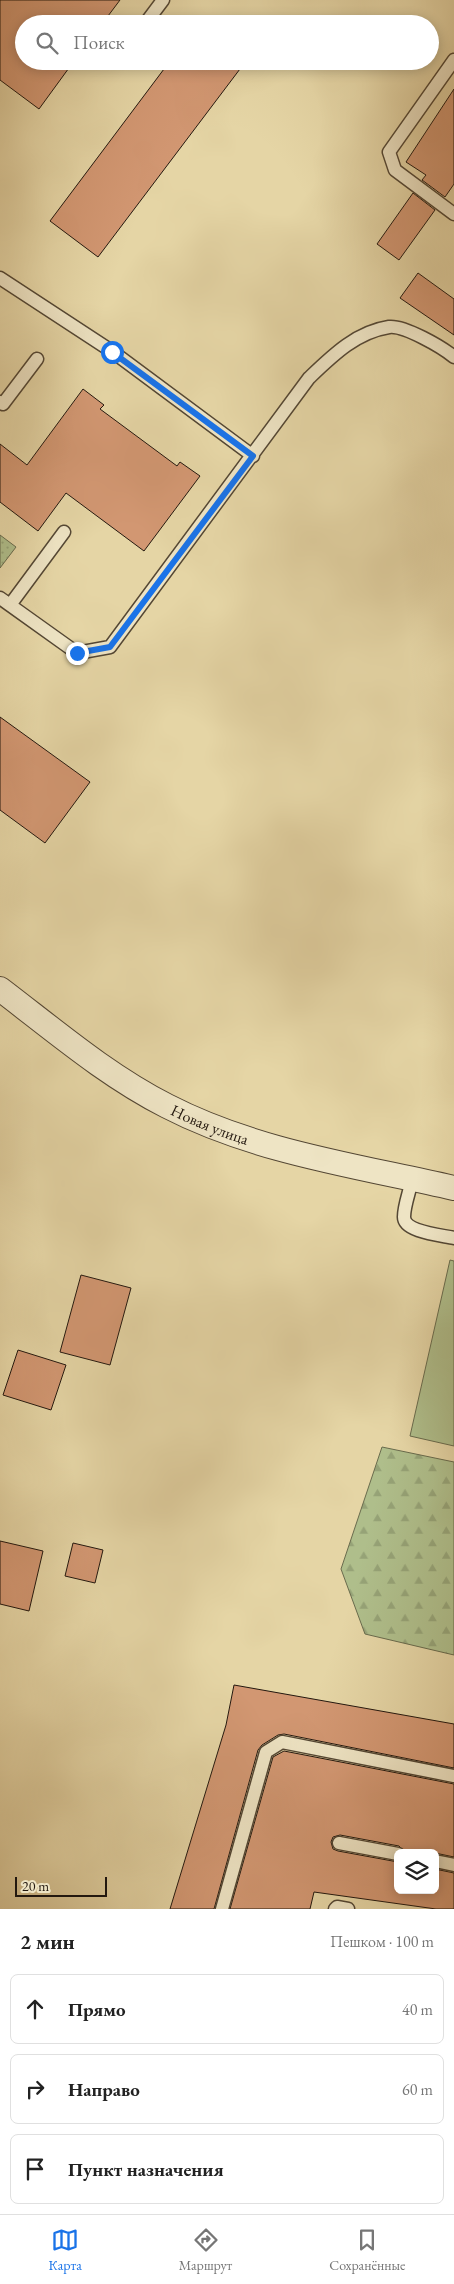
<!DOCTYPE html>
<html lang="ru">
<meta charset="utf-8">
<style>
:root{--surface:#fff;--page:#f2f2f2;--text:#222;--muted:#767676;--line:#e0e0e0;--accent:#1a73e8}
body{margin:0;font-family:"EB Garamond",serif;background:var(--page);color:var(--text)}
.controls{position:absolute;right:15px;bottom:15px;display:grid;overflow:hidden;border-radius:8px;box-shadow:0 2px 12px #0003}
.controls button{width:45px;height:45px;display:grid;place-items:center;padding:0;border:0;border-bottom:1px solid var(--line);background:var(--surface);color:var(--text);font:25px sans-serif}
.scale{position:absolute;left:15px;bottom:12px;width:92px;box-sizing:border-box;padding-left:5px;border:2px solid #23180f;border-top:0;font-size:14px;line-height:18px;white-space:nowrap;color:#23180f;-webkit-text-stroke:4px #eee4c4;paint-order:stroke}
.stop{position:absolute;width:15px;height:15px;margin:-11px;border:4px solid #1a73e8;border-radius:50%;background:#fff}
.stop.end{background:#1a73e8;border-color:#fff;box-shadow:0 1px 5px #0008}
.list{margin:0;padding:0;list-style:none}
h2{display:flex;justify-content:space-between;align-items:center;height:65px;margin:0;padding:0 20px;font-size:21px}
h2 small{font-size:16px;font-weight:400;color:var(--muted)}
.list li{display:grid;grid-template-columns:32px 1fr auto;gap:15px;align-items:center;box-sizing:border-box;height:70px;margin:0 10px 10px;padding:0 10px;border:1px solid var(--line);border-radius:8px}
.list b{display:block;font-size:19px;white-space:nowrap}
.list em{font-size:16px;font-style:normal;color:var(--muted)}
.icon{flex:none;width:28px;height:28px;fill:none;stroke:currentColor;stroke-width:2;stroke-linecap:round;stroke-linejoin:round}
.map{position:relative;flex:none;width:454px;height:1909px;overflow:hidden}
.search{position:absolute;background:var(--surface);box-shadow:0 2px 12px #0003;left:15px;right:15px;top:15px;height:55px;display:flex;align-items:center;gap:12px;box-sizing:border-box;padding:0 18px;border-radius:28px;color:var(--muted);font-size:19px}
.sheet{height:305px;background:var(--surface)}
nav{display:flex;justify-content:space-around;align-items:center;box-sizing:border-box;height:70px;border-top:1px solid var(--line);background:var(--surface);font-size:14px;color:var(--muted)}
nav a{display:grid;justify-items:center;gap:2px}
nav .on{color:var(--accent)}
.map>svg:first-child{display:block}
.grass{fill:#afbe8b;stroke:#696b4d}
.forest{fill:url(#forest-firs);stroke:#696b4d}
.park{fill:url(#park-dots);stroke:#696b4d}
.building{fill:#d29772;stroke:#23180f}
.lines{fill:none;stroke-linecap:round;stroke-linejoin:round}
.service-casing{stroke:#544734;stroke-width:15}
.minor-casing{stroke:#544734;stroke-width:26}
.service{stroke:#eee4c4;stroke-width:12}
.minor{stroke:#eee4c4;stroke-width:24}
.route{stroke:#1a73e8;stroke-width:6}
.labels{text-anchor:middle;stroke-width:4.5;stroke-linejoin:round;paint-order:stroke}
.street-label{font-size:16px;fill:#23180f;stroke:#eee4c4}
</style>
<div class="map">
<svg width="454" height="1909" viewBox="0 0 454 1909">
<defs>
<pattern id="forest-firs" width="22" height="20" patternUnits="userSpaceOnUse" patternTransform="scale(1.25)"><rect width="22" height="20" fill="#afbe8b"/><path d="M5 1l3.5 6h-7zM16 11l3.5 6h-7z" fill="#96a377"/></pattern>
<pattern id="park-dots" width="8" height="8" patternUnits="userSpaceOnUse" patternTransform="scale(1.25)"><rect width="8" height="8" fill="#afbe8b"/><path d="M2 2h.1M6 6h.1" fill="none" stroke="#96a377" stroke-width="1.8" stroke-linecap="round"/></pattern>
</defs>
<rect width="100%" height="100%" fill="#e5d5a5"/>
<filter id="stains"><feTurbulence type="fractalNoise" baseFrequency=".004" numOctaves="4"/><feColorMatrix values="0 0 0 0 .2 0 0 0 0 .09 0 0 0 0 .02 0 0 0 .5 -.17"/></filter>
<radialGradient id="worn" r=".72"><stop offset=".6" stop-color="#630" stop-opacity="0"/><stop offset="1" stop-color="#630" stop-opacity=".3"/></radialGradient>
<path class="grass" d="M450,1260L454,1261V1446L410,1436Z"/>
<path class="forest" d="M382,1447L454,1462V1655L365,1634L341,1569Z"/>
<path class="park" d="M0,535L16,547L0,568Z"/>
<path class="building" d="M0,0H120L102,24H24V61H74L39,109L0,80Z
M170,61H246L98,257L50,221Z
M454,89V184L445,197L422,180L426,175L406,162Z
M413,193L435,210L399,260L377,244Z
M418,273L454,299V335L400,298Z
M83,389L104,405L100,409L177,466L180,462L200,476L144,551L66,493L38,531L0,502V444L27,465Z
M0,717L90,782L45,843L0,810Z
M81,1275L131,1288L110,1365L60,1352Z
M18,1350L66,1365L51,1410L3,1395Z
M0,1541L43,1551L29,1611L0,1604Z
M73,1543L103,1550L95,1583L65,1576Z
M234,1685L454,1724V1768L284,1734L278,1735L262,1745L258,1750L214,1909H170L226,1725Z
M284,1751L454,1784V1857L435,1853H406L399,1846L340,1835L333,1837L331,1842L333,1849L338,1851L398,1862V1890H435V1869L454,1873V1909H436L314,1892L310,1909H230L273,1757Z"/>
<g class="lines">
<defs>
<path id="service" d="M145,24L163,0
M454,60L389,152L395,170L454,214
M0,278L113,352L253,456
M0,402L3,404L37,359
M0,598L77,653L110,647L309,378C332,356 356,332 389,327C404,325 442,347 454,357
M10,605L64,532
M412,1179C410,1191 404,1205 404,1217C404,1232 441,1235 454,1238
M339,1843L398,1854
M435,1861L454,1865
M222,1909L266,1752L282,1742L454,1776
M335,1909L337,1907L348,1909"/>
<g id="minor">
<path id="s1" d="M0,989C54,1030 106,1075 167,1106C256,1152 358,1166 454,1188"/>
</g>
</defs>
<use href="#service" class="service-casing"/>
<use href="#minor" class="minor-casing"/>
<use href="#service" class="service"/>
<use href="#minor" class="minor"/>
</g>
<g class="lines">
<path class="route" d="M77,653L110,647L253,456L112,352"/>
</g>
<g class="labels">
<g class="street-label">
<text dy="6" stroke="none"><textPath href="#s1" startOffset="251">Новая улица</textPath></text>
</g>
</g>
<rect width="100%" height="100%" filter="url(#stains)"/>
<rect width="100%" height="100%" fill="url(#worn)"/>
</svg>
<div class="controls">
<button><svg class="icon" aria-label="layers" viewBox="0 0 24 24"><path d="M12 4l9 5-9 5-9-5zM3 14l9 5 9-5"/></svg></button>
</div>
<div class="scale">20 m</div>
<div class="stop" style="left:112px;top:352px"></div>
<div class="stop end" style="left:77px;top:653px"></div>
<div class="search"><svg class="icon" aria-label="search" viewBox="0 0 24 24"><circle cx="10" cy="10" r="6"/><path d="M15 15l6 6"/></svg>Поиск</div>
</div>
<section class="sheet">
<h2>2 мин<small>Пешком · 100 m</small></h2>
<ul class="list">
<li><svg class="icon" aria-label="ahead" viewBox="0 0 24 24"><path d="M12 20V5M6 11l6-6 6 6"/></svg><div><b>Прямо</b></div><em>40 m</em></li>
<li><svg class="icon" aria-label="right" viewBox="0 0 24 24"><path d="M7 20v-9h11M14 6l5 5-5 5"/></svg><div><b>Направо</b></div><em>60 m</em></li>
<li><svg class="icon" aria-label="arrive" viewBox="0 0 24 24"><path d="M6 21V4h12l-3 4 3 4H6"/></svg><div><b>Пункт назначения</b></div></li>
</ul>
</section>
<nav>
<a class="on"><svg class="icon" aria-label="map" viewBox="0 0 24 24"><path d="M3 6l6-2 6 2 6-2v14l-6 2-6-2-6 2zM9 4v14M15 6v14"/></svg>Карта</a>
<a><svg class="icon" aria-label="directions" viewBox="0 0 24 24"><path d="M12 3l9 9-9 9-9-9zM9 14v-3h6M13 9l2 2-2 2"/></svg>Маршрут</a>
<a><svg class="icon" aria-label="saved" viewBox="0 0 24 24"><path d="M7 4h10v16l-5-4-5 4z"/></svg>Сохранённые</a>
</nav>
